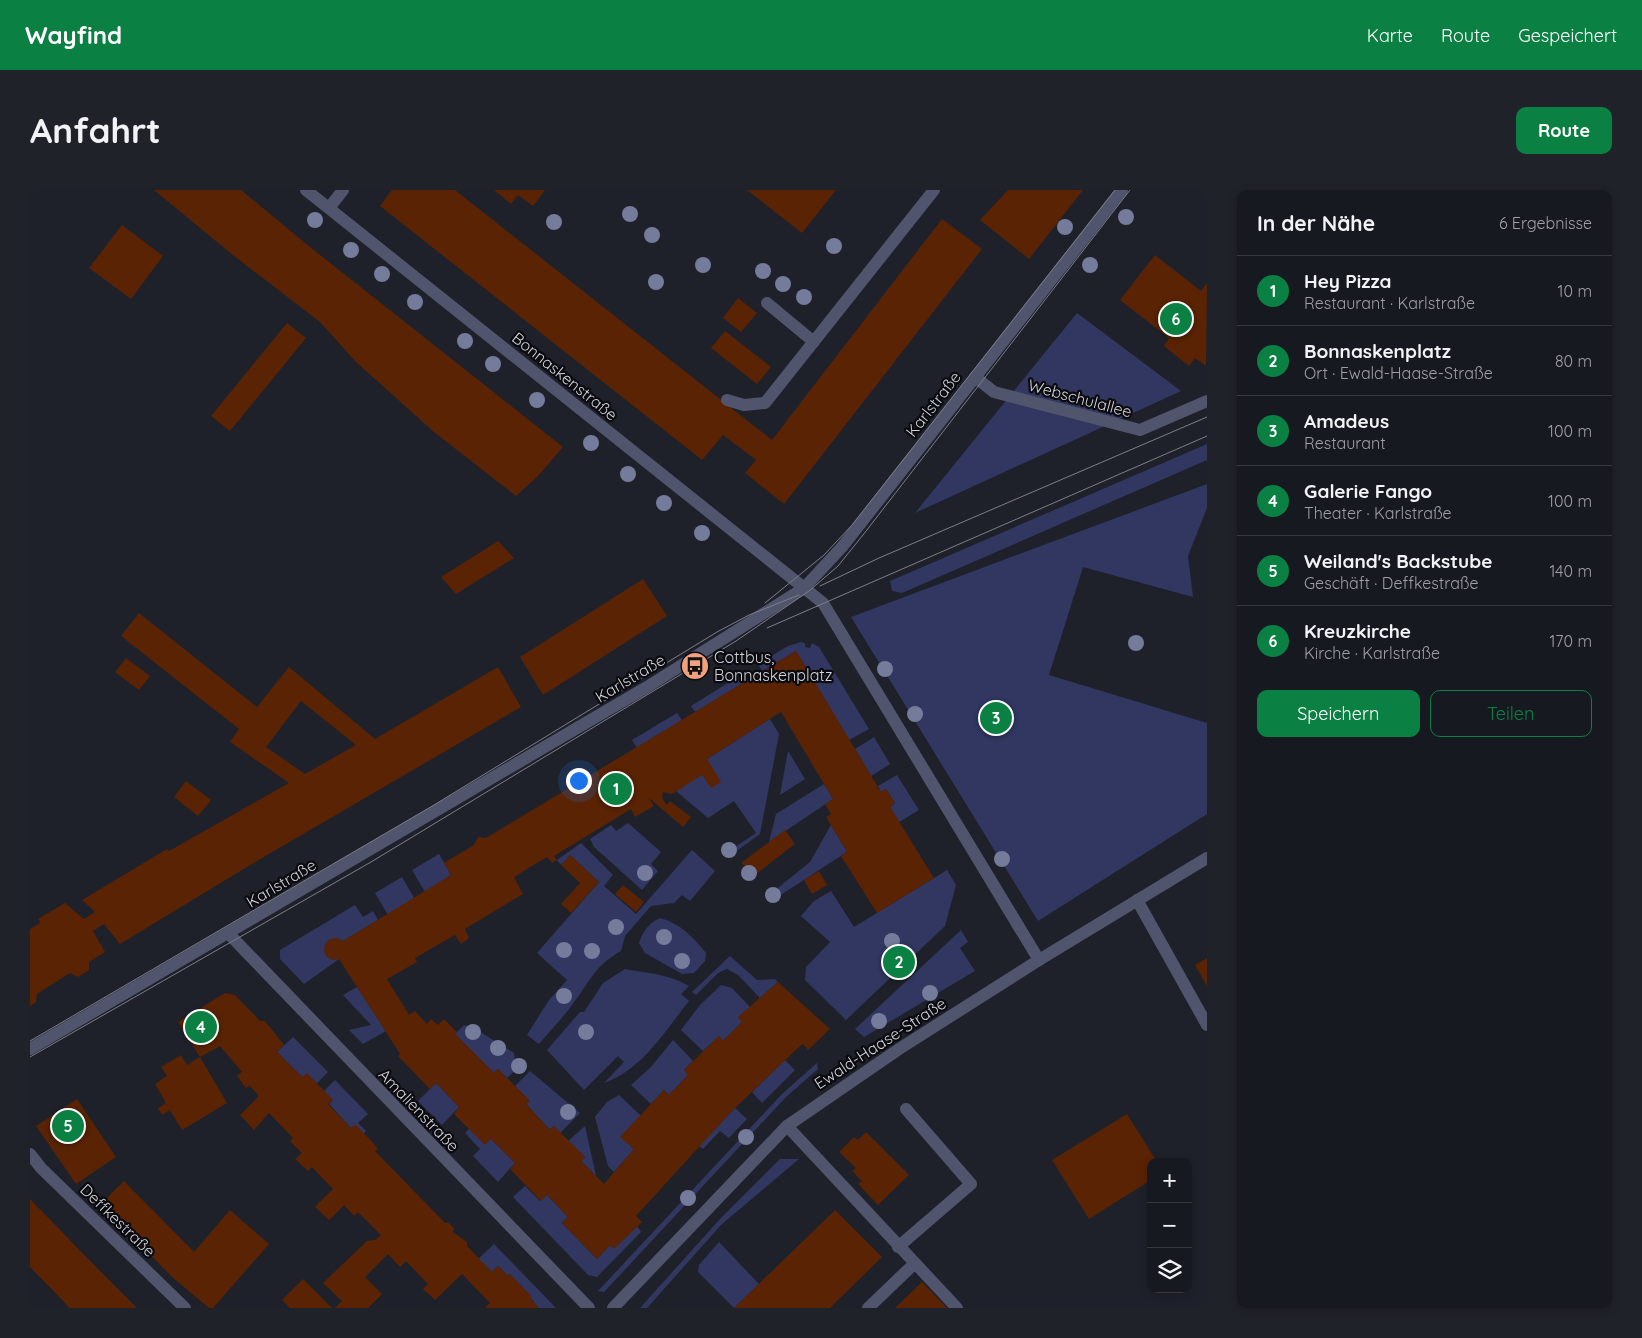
<!DOCTYPE html>
<html lang="de">
<meta charset="utf-8">
<style>
:root{--surface:#171920;--page:#202229;--text:#f1f3f6;--muted:#9ea0a5;--line:#36383e;--accent:#0b8043}
body{margin:0;font-family:Quicksand,sans-serif;background:var(--page);color:var(--text)}
.controls{position:absolute;right:15px;bottom:15px;display:grid;overflow:hidden;border-radius:10px;box-shadow:0 2px 8px #0003}
.controls button{width:45px;height:45px;display:grid;place-items:center;padding:0;border:0;border-bottom:1px solid var(--line);background:var(--surface);color:var(--text);font:25px sans-serif}
.you{position:absolute;left:548px;top:590px;width:18px;height:18px;margin:-12px;border:4px solid #fff;border-radius:50%;background:#1a73e8;box-shadow:0 0 0 8px #1a73e833}
.badge{display:grid;place-items:center;width:32px;height:32px;border-radius:50%;background:var(--accent);color:#fff;font-size:16px;font-weight:700}
.pin{position:absolute;translate:-50% -50%;border:2px solid #fff;box-shadow:0 1px 5px #0006}
.list{margin:0;padding:0;list-style:none}
h2{display:flex;justify-content:space-between;align-items:center;height:65px;margin:0;padding:0 20px;font-size:21px}
h2 small{font-size:16px;font-weight:400;color:var(--muted)}
.list li{display:grid;grid-template-columns:32px 1fr auto;gap:15px;align-items:center;box-sizing:border-box;height:70px;padding:0 20px;border-top:1px solid var(--line)}
.list b{display:block;font-size:19px;white-space:nowrap}
.list p{margin:0;font-size:16px;white-space:nowrap;color:var(--muted)}
.list em{font-size:16px;font-style:normal;color:var(--muted)}
.actions{display:flex;gap:10px;padding:15px 20px}
.actions a{flex:1;padding:11px 0;border:1px solid var(--accent);border-radius:10px;text-align:center;font-size:18px;color:var(--accent)}
.actions .main{background:var(--accent);color:#fff}
.icon{flex:none;width:28px;height:28px;fill:none;stroke:currentColor;stroke-width:2;stroke-linecap:round;stroke-linejoin:round}
.map{position:relative;flex:none;width:1177px;height:1118px;overflow:hidden;border-radius:10px}
header{display:flex;align-items:center;gap:30px;box-sizing:border-box;height:70px;padding:0 25px;background:var(--accent);color:#fff}
header strong{font-size:24px}
nav{display:flex;gap:28px;margin-inline-start:auto;font-size:18px}
.intro{display:flex;align-items:center;justify-content:space-between;box-sizing:border-box;height:120px;padding:0 30px}
h1{margin:0;font-size:35px}
.button{padding:12px 22px;border-radius:10px;background:var(--accent);color:#fff;font-size:18px;font-weight:700}
main{display:flex;gap:30px;padding:0 30px}
aside{flex:1;background:var(--surface);border-radius:10px;box-shadow:0 2px 8px #0003}
.map>svg:first-child{display:block}
.green{fill:#313761}
.building{fill:#592304;fill-rule:evenodd}
.lines{fill:none;stroke-linecap:round;stroke-linejoin:round}
.service{stroke:#50556d;stroke-width:12}
.minor{stroke:#50556d;stroke-width:12}
.tertiary{stroke:#50556d;stroke-width:12}
.tram{stroke:#7d7e86;stroke-width:1}
.tree{fill:#757b9b}
.labels{text-anchor:middle;stroke-width:4.5;stroke-linejoin:round;paint-order:stroke}
.street-label{font-size:16px;fill:#d1d2d9;stroke:#0a0a0f}
.poi-label{font-size:16px;fill:#d1d2d9;stroke:#0a0a0f;text-anchor:start}
</style>
<header>
<strong>Wayfind</strong>
<nav><a>Karte</a><a>Route</a><a>Gespeichert</a></nav>
</header>
<div class="intro"><h1>Anfahrt</h1><a class="button">Route</a></div>
<main>
<div class="map">
<svg width="1177" height="1118" viewBox="0 0 1177 1118">
<rect width="100%" height="100%" fill="#1f212a"/>
<path class="green" d="M1047,123L1151,201L885,323Z
M1177,254V270L872,403L862,401L860,391Z
M1177,294V318L1158,366L1163,407L1053,377L1019,485L1177,533V624L1008,731L821,427Z
M771,452L775,453V457L780,458L782,453L789,457L839,539L819,550L766,461L732,481L728,474L758,456Z
M717,481L721,488L665,522L661,516Z
M647,523L652,530L607,558L602,550Z
M740,529L749,544L730,644L701,665L697,659L700,657L702,659L726,643L704,611L678,628L646,601L677,569Z
M844,547L860,574L841,586L825,559Z
M758,561L775,589L750,605Z
M867,585L889,620L869,632L860,617L865,613L856,599L851,602L848,596Z
M794,594L803,609L739,652L746,624Z
M598,633L631,662L621,674L628,681L612,700L564,657L560,649L581,635L586,641Z
M801,635L817,662L749,706L744,701L780,672Z
M551,653L583,685L574,696L606,724L662,660L685,681L660,711L652,705L644,713L621,716L595,746L591,761C563,777 560,792 542,815C532,829 520,841 509,854L497,845L519,810L537,790L507,763L569,692L540,665L531,675L527,670Z
M409,664L421,685L395,702L382,680Z
M917,680L926,695L915,736L816,830L775,790L776,777L800,752L771,726L784,711L801,701L824,737Z
M372,687L384,708L358,725L345,703Z
M325,715L333,727L343,721L348,730L313,751C300,744 290,754 297,767L309,769L274,794L250,769V760Z
M630,728C650,733 664,748 676,763L675,771L664,783L652,784L615,763L609,753C613,741 619,733 630,728Z
M931,740L938,752L930,758L945,781L834,847L825,839Z
M700,766L727,790L745,789L748,792L730,808L708,785L697,779L688,783L666,805L662,802Z
M595,779C617,783 639,784 659,796L651,804L659,811C635,841 612,880 574,893L594,872L588,866L554,900L517,860L550,822H554L573,793Z
M691,795L702,798L720,817L712,832L693,851L689,846L673,861L651,840L670,815Z
M327,797L356,841L333,854L319,840L341,835L313,805Z
M434,835L444,838L484,863L485,870L491,875L477,888L468,879L464,883L425,844Z
M263,847L298,882L287,893L272,887L247,862Z
M643,850L663,871L654,880L658,885L639,905L634,900L621,914L601,895L621,877Z
M755,870L765,880L732,913L722,902Z
M787,873L788,879L756,907L574,1102L568,1101L753,903Z
M500,881L550,923L530,943L524,936L520,940L496,914L499,910L485,896Z
M305,890L338,924L328,933L336,941L333,944L321,938L299,914L303,910L294,901Z
M406,893L429,917L412,935L388,911Z
M589,905L611,926L591,947L604,959L584,982L578,976L565,927L577,912Z
M705,918L717,929L699,948L690,941L673,959L669,956Z
M555,936L566,986L551,971L555,967L538,951Z
M439,939L461,949L485,973L468,992L443,966L450,959L435,943Z
M750,969H769L691,1035L617,1118H610L690,1029Z
M495,996L510,1011L517,1005L538,1027L532,1033L567,1069L580,1055L584,1058L607,1036L611,1042L567,1087L558,1085L483,1007Z
M689,1052L729,1094L704,1118L668,1082L669,1075Z
M464,1054L526,1118H509L480,1084L478,1086L468,1076L462,1082L448,1069Z"/>
<path class="building" d="M124,0H211L280,57L533,257L508,286L486,306L404,242L326,172L290,132L204,66Z
M362,0H425L742,250L912,29L952,59L754,314L715,283L726,270L693,245L672,270L350,16Z
M464,0H515L503,16L488,5L481,14Z
M717,0H806L772,43Z
M978,0H1053L999,69L950,30Z
M92,35L133,66L101,109L59,78Z
M1125,65L1171,101L1177,93L1176,176L1165,168L1159,176L1134,156L1139,148L1090,110Z
M708,108L727,123L711,142L693,128Z
M257,133L276,148L200,241L181,226Z
M695,141L741,177L727,194L681,158Z
M468,351L484,368L426,404L411,387Z
M613,389L637,426L513,505L490,467Z
M109,423L227,517L259,477L345,549L468,477L491,517L227,671L90,754L74,734L63,741L75,762L59,772V780L48,787L40,783L7,804L6,812L0,816V739L10,733L8,729L35,713L54,729L65,722L52,710L137,659L139,661L259,593L200,552L209,539L91,446ZM271,511L326,555L275,584L236,557Z
M766,461L851,602L856,599L865,613L860,617L904,688L847,723L811,666L817,662L796,627L801,624L795,614L803,609L751,522L677,569L691,592L681,598L672,585L642,604L633,602L632,608L637,615L640,611L661,627L653,637L619,608L624,616L605,627L601,619L524,666L527,670L522,673L517,667L484,687L493,704L435,739L439,748L431,754L425,745L385,768L387,772L357,789L379,825L385,821L397,834L401,829L408,835L414,829L427,842L425,844L464,883L468,879L500,911L496,914L520,940L524,936L555,967L551,971L574,994L604,959L590,947L634,900L639,905L658,885L654,880L689,846L693,851L712,832L708,827L748,792L800,839L778,860L773,854L769,857L702,921L606,1026L612,1032L584,1059L580,1055L567,1069L532,1033L538,1027L517,1005L511,1011L480,979L485,973L461,949L455,955L424,924L429,917L406,893L400,899L368,866L370,864L309,769L303,770L297,767L294,761L295,754L300,749L307,748L313,751L421,685L414,673L444,655L448,647L456,648Z
M96,468L120,486L109,500L85,482Z
M156,591L181,610L168,626L144,607Z
M755,640L765,654L725,685L711,673Z
M540,665L569,692L541,723L531,714L550,693L531,675Z
M789,681L797,695L782,704L774,690Z
M593,695L614,712L606,722L585,704Z
M1177,768V796L1165,775Z
M195,803L205,805L230,831H235L254,855L247,862L272,887L277,883L303,910L298,914L321,938L324,935L327,936L346,956L348,959L345,961L415,1033H419L424,1038L423,1042L437,1052V1056L462,1082L468,1076L478,1086L480,1084L502,1107L500,1108L509,1118H455L460,1113L432,1084L405,1110L393,1099L398,1094L376,1071L370,1077L358,1064L335,1087L352,1104L338,1118H305L312,1111L293,1093L337,1051L345,1050L351,1045L328,1022L324,1026L314,1015L299,1030L285,1017L303,999L282,977L278,981L265,969L272,963L260,951L263,948L239,923L224,940L210,925L229,906L220,896L216,898L207,886L212,882L190,856L170,867L148,832Z
M151,865L157,875L170,867L197,913L152,940L140,920L132,925L128,918L136,913L125,894L137,886L131,877Z
M47,909L86,967L46,994L6,936Z
M1097,924L1127,972H1121V990L1059,1029L1022,970Z
M836,942L879,985L848,1015L828,994L832,991L822,981L826,978L809,962L824,947L828,950Z
M94,991L164,1062L200,1020L239,1054L183,1118H179L141,1086L71,1014Z
M0,1009L69,1080L107,1118H39L36,1114L0,1077Z
M805,1020L852,1067L800,1118H704Z
M273,1089L302,1118H260L252,1110Z
M892,1092L917,1118H865Z"/>
<g class="lines">
<path class="service" d="M737,113L784,152
M945,187L964,202L1110,240L1177,211
M697,210L714,215L735,213L904,0
M1107,710L1177,835
M757,936L927,1118
M868,1057L941,994L876,919
M838,1118L884,1074"/>
<path class="minor" d="M276,0L793,413L1009,770
M299,18L313,0
M198,743L559,1118
M0,964L11,978L155,1118"/>
<path class="tertiary" d="M0,859L617,497L774,398L812,357L1092,0
M583,1118L757,936L869,859L1009,770L1177,668"/>
<path class="tram" d="M790,396L849,368L1177,227
M735,413L794,365L822,335L1085,0
M737,438L1177,246
M0,851L404,615L687,442L719,425L769,405
M0,867L341,672L706,451L779,401L808,376L833,345L1100,0"/>
</g>
<g class="tree">
<circle cx="600" cy="24" r="8"/>
<circle cx="1096" cy="27" r="8"/>
<circle cx="285" cy="30" r="8"/>
<circle cx="524" cy="32" r="8"/>
<circle cx="1035" cy="37" r="8"/>
<circle cx="622" cy="45" r="8"/>
<circle cx="804" cy="56" r="8"/>
<circle cx="321" cy="60" r="8"/>
<circle cx="673" cy="75" r="8"/>
<circle cx="1060" cy="75" r="8"/>
<circle cx="733" cy="81" r="8"/>
<circle cx="352" cy="84" r="8"/>
<circle cx="626" cy="92" r="8"/>
<circle cx="753" cy="94" r="8"/>
<circle cx="774" cy="107" r="8"/>
<circle cx="385" cy="112" r="8"/>
<circle cx="435" cy="151" r="8"/>
<circle cx="463" cy="174" r="8"/>
<circle cx="507" cy="210" r="8"/>
<circle cx="561" cy="253" r="8"/>
<circle cx="598" cy="284" r="8"/>
<circle cx="634" cy="313" r="8"/>
<circle cx="672" cy="343" r="8"/>
<circle cx="1106" cy="453" r="8"/>
<circle cx="855" cy="479" r="8"/>
<circle cx="885" cy="524" r="8"/>
<circle cx="699" cy="660" r="8"/>
<circle cx="972" cy="669" r="8"/>
<circle cx="615" cy="683" r="8"/>
<circle cx="719" cy="683" r="8"/>
<circle cx="743" cy="705" r="8"/>
<circle cx="586" cy="737" r="8"/>
<circle cx="634" cy="747" r="8"/>
<circle cx="862" cy="751" r="8"/>
<circle cx="534" cy="760" r="8"/>
<circle cx="562" cy="761" r="8"/>
<circle cx="652" cy="771" r="8"/>
<circle cx="900" cy="803" r="8"/>
<circle cx="534" cy="806" r="8"/>
<circle cx="849" cy="831" r="8"/>
<circle cx="443" cy="842" r="8"/>
<circle cx="556" cy="842" r="8"/>
<circle cx="468" cy="858" r="8"/>
<circle cx="489" cy="876" r="8"/>
<circle cx="538" cy="922" r="8"/>
<circle cx="716" cy="947" r="8"/>
<circle cx="658" cy="1008" r="8"/>
</g>
<defs>
<symbol id="bus-disc" viewBox="-11 -11 22 22"><circle r="9.5" fill="#f1a17d" stroke="#0a0a0f"/><path d="M-5-6H5V4H4V6H2V4H-2V6H-4V4H-5ZM-3.5-4V0h7V-4ZM-3.5 1.2v1.5H-2V1.2ZM2 1.2v1.5H3.5V1.2Z" fill="#111"/></symbol>
</defs>
<g fill-rule="evenodd">
<use href="#bus-disc" x="649" y="460" width="32" height="32"/>
</g>
<g class="labels">
<g class="street-label">
<text transform="translate(535 186) rotate(39)" y="6">Bonnaskenstraße</text>
<text transform="translate(1050 208) rotate(15)" y="6">Webschulallee</text>
<text transform="translate(903 214) rotate(-52)" y="6">Karlstraße</text>
<text transform="translate(600 488) rotate(-31)" y="6">Karlstraße</text>
<text transform="translate(251 693) rotate(-31)" y="6">Karlstraße</text>
<text transform="translate(850 853) rotate(-33)" y="6">Ewald-Haase-Straße</text>
<text transform="translate(389 920) rotate(46)" y="6">Amalienstraße</text>
<text transform="translate(88 1030) rotate(44)" y="6">Deffkestraße</text>
</g>
<g class="poi-label">
<text x="684" y="473">Cottbus,<tspan x="684" dy="18">Bonnaskenplatz</tspan></text>
</g>
</g>
</svg>
<div class="controls">
<button>+</button>
<button>−</button>
<button><svg class="icon" aria-label="layers" viewBox="0 0 24 24"><path d="M12 4l9 5-9 5-9-5zM3 14l9 5 9-5"/></svg></button>
</div>
<div class="you"></div>
<div class="pin badge" style="left:586px;top:599px">1</div>
<div class="pin badge" style="left:869px;top:772px">2</div>
<div class="pin badge" style="left:966px;top:528px">3</div>
<div class="pin badge" style="left:171px;top:837px">4</div>
<div class="pin badge" style="left:38px;top:936px">5</div>
<div class="pin badge" style="left:1146px;top:129px">6</div>
</div>
<aside>
<h2>In der Nähe<small>6 Ergebnisse</small></h2>
<ul class="list">
<li><span class="badge">1</span><div><b>Hey Pizza</b><p>Restaurant · Karlstraße</p></div><em>10 m</em></li>
<li><span class="badge">2</span><div><b>Bonnaskenplatz</b><p>Ort · Ewald-Haase-Straße</p></div><em>80 m</em></li>
<li><span class="badge">3</span><div><b>Amadeus</b><p>Restaurant</p></div><em>100 m</em></li>
<li><span class="badge">4</span><div><b>Galerie Fango</b><p>Theater · Karlstraße</p></div><em>100 m</em></li>
<li><span class="badge">5</span><div><b>Weiland's Backstube</b><p>Geschäft · Deffkestraße</p></div><em>140 m</em></li>
<li><span class="badge">6</span><div><b>Kreuzkirche</b><p>Kirche · Karlstraße</p></div><em>170 m</em></li>
</ul>
<div class="actions"><a class="main">Speichern</a><a>Teilen</a></div>
</aside>
</main>
